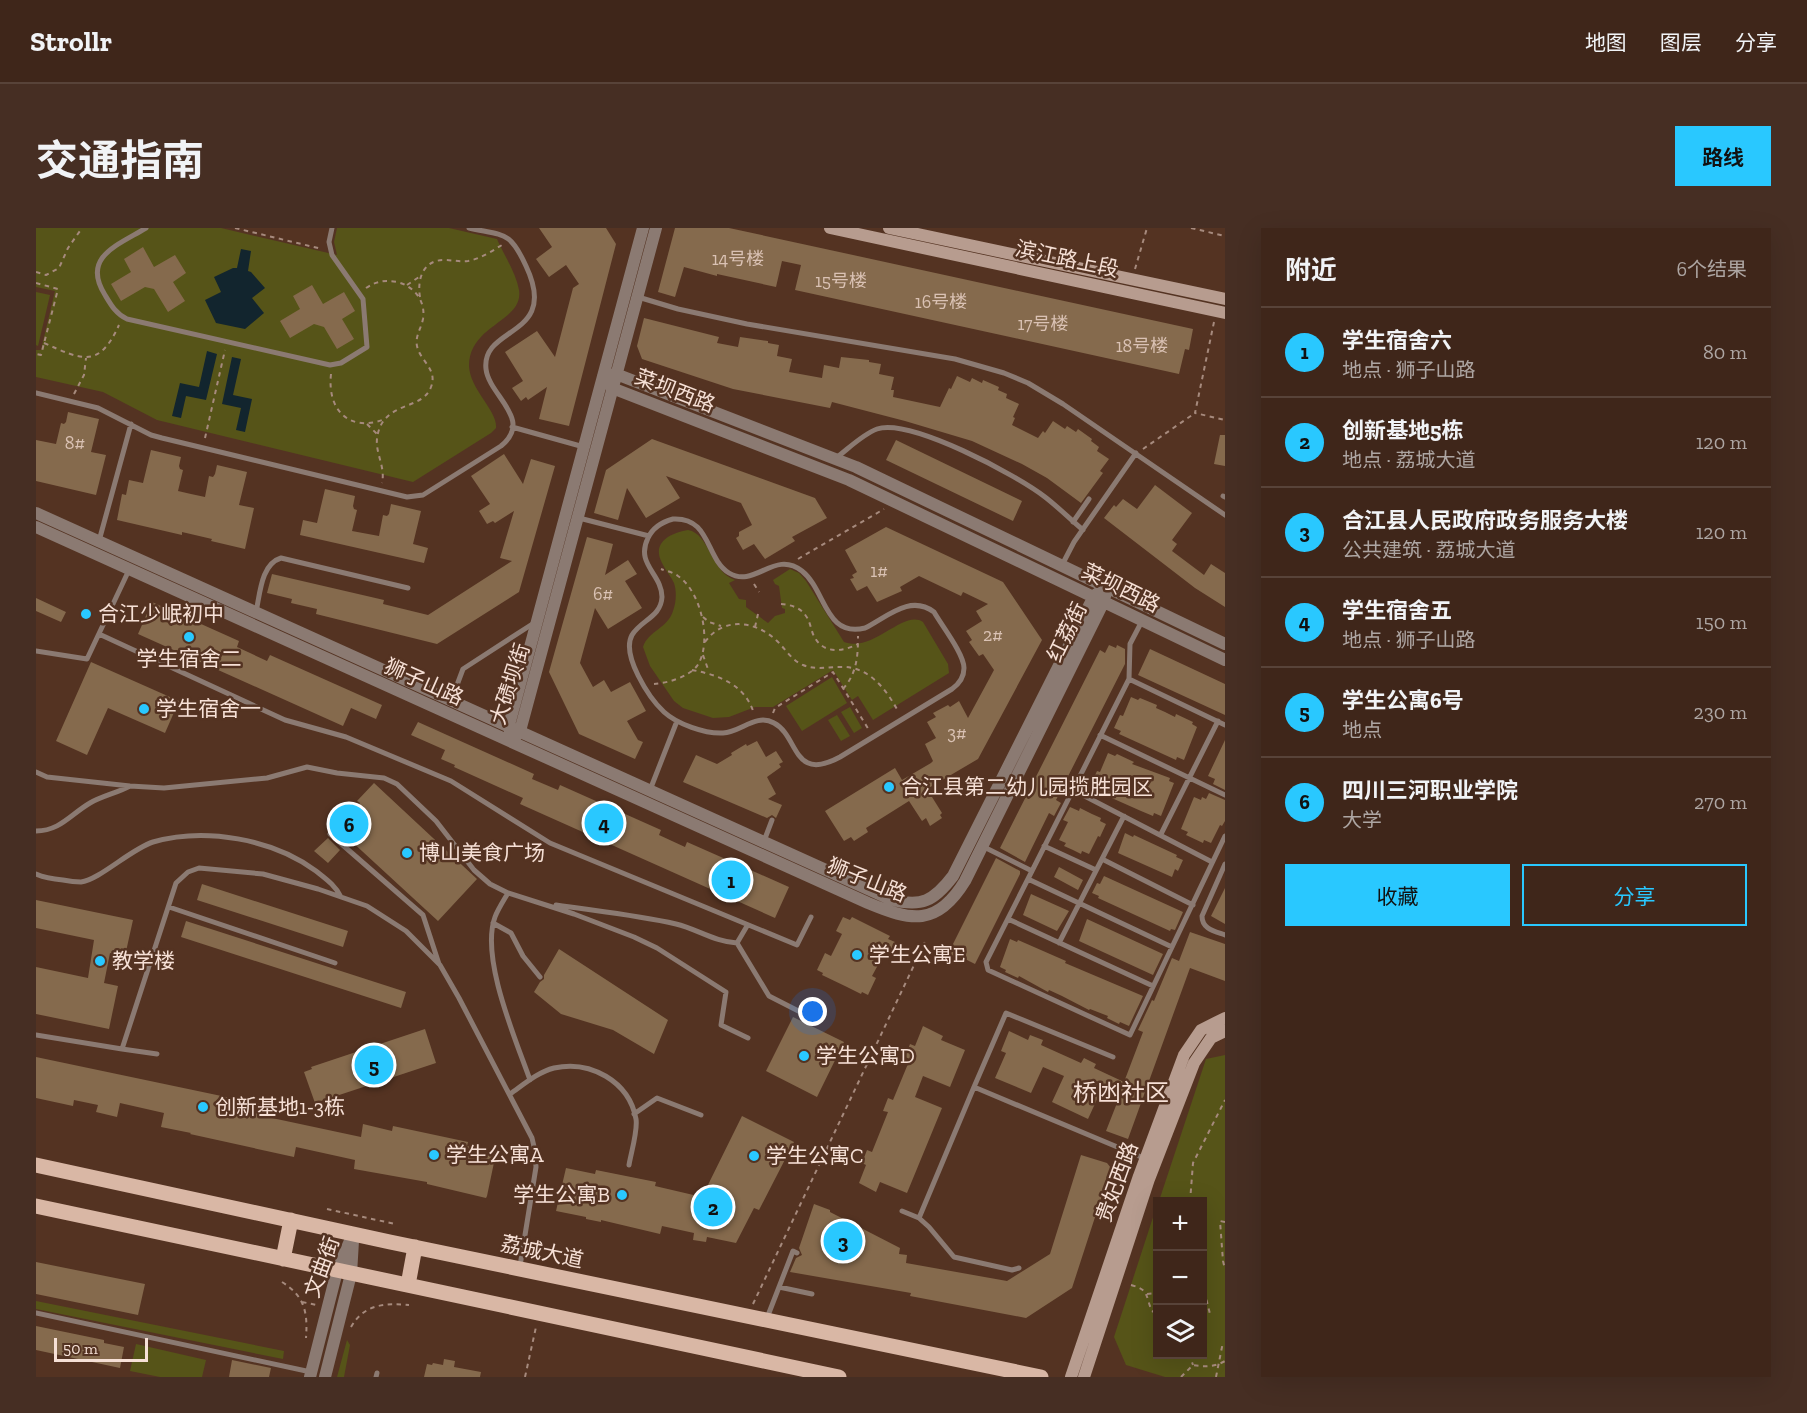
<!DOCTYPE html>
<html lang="zh">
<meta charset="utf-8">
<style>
:root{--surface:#3f261a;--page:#462e23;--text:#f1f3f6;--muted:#ada5a2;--line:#584339;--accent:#29c8ff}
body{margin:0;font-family:"Zilla Slab","Noto Sans SC",serif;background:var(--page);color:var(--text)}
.controls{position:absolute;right:18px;bottom:18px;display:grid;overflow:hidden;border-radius:0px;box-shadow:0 6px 24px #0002}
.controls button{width:54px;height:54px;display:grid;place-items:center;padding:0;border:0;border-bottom:2px solid var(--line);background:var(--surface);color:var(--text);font:30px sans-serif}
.scale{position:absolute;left:18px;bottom:15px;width:94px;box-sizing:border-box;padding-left:6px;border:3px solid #f6e0d6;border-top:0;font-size:16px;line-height:21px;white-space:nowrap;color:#f6e0d6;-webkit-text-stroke:4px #543322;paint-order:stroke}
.you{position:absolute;left:777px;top:784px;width:21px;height:21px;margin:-15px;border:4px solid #fff;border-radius:50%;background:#1a73e8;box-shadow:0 0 0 9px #1a73e833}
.badge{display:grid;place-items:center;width:39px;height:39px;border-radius:50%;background:var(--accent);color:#111;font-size:20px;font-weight:700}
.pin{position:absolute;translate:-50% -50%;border:3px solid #fff;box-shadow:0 2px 6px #0006}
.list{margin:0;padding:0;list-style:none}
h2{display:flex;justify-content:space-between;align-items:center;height:78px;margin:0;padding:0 24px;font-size:26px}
h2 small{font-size:20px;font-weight:400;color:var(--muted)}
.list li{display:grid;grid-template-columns:39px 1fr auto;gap:18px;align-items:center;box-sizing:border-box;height:90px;padding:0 24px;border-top:2px solid var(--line)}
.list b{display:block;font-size:22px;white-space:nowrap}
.list p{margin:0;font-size:20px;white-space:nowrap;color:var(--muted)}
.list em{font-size:20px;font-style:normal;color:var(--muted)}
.actions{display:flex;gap:12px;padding:18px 24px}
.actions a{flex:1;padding:14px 0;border:2px solid var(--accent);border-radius:0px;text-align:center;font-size:21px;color:var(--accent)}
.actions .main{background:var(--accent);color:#111}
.icon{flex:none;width:33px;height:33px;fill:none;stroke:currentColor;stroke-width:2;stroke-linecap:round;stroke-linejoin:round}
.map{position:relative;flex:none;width:1189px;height:1149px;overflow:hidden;border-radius:0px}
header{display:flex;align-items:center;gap:36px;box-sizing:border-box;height:84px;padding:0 30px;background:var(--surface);border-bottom:2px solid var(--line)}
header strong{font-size:28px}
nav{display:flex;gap:33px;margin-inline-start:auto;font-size:21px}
.intro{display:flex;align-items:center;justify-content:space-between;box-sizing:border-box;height:144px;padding:0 36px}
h1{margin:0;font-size:42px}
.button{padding:15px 27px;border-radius:0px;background:var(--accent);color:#111;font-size:21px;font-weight:700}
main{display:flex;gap:36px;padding:0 36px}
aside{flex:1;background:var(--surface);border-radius:0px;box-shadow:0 6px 24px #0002}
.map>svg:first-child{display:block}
.green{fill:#565418}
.water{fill:#12252e}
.building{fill:#856a4d}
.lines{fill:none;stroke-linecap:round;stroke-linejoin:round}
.path{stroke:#a68a7d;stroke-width:2;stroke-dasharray:4.5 4.5;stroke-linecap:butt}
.service{stroke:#8b7a72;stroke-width:5}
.tertiary{stroke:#8b7a72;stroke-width:12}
.secondary{stroke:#b79c8f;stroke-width:12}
.primary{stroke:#d9b7a5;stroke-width:15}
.poi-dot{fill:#29c8ff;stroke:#543322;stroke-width:2}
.labels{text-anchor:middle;stroke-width:5;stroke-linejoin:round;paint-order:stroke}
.number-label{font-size:18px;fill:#dac2b4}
.street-label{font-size:21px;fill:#f6e0d6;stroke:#543322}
.poi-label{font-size:21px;fill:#f6e0d6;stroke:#543322;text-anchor:start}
.quarter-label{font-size:24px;fill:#f6e0d6;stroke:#543322}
</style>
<header>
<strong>Strollr</strong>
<nav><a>地图</a><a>图层</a><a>分享</a></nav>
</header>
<div class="intro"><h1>交通指南</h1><a class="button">路线</a></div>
<main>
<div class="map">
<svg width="1189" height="1149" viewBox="0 0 1189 1149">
<rect width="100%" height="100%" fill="#543322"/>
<path class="green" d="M0,0H185L301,27L298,14L301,0H413L461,11C468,27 480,45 483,62C488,94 433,96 433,138C434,162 462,183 460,200L455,205L377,254L121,192L67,164L0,149V122H5L19,63L0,59Z
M0,64L14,67L2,118L0,117Z
M652,302C674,306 674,343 699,352L693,355L703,371L710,372V379L732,395L739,388L749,385V381L746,380L743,358L739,356L737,352L754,341L763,345L770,353L808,414C838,425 867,381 887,394L912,436L913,445L837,492L822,468L816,472L797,442L737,479H719L693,489L677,490L647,480L638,473L614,438L607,419C612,403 632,400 637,383C640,375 641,364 638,355C635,348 629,342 626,335C615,314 635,305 652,302Z
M796,449L811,475L766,503L750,478Z
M814,479L826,500L818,505L805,484Z
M801,487L814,508L805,513L792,492Z
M1189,827V1149H1129L1090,1137L1078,1109L1121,977L1122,1126H1166V974L1123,973L1170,831Z
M0,1073L248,1123L247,1131L0,1081Z
M311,1112L314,1117L308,1149H301Z
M100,1116L170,1132L166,1149H124L94,1143Z"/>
<path class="water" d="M205,21L215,23L212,43L215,44L229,60L216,70L228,85L209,101L180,95L169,72L185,64L178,49L197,40H201Z
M171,123L181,126L170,172L150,168L145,190L136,188L144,155L163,159Z
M196,129L205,131L197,167L216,171L209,204L200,202L205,180L186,176Z"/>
<path class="building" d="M503,0H570L580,16L533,198L503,191L511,159L492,172L490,169L485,173L476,160L487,153L469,124L501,103L519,129L537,60L543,56L530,37L513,49L500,31L516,19Z
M639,0H693L1157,101L1153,122L1149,121L1143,146L759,62L765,37L746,33L740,59L681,46V48L648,39L639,69L622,64Z
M107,19L118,39L139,27L150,45L137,54L149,73L132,84L118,61L109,59L85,73L75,56L95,44L88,31Z
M276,57L287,76L308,64L319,83L306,91L318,111L301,121L288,99L278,96L254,110L244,93L264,81L257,68Z
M608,90L683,109L681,115L702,119L704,109L732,113V115L743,117L741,128L756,131L753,144L786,150L788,137L803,140L805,129L833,132V134L845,136L843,146L858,149L855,162H858L857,169L904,179L913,160L915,161L921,148L934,154L936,150L946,155L947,152L963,159L962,162L971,166L970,170L983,176L977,189L979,190L976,197L1002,210L1007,203L1009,205L1017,193L1029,201L1031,198L1040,204L1042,201L1056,211L1055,213L1063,219L1061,223L1073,231L1064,243L1067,245L1045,275L1011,250L986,236L936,213L869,193L796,174L794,180L697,161L606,131L601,118Z
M32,184L63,191L55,224L70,227L60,267L0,253V212L20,216L25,195L28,196L30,194Z
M1184,207H1189V238L1178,236Z
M616,211L779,270L791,290L756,309L759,313L729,331L718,316L707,322L700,310L703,308V304L716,297L705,275L630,248L644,270L610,290L591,260L582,292L558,285L570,242Z
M860,212L986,273L977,293L850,232Z
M115,222L145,229L143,238L144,241L147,242L142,263L155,266L169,269L173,248L177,249L179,246L181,237L211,244L203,277L218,280L209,321L175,313L176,311L146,304V307L81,292L86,266L90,267L93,252L107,255Z
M468,226L487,256L495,231L519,238L483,364L401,416L280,386L281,381L255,375L256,371L231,365L236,346L348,372L347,376L392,387L476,333L464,330L478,283L459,295L457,293L451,296L443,283L454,276L435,248Z
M1119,257L1156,285L1136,312L1141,316L1136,323L1168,347L1175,336L1189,345V379L1159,360L1068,290L1078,277L1080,279L1087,271L1101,281Z
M289,261L319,268L317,278L318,281L321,282L316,303L343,308L347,287L351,288L353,286L355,276L385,283L377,316L392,320L388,335L264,307L267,292L281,295Z
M850,299L967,354L1006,412L942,531L891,561L906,585L904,587L906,590L894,598L890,590L886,593L873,573L830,600L832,604L818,613L815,609L808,613L789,583L859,540L866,552L895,535L897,533L889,516L900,510L891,494L900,489L897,485L912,477L914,479L923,473L932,490L958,442L947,426L943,428L933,414L936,412L930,403L946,393L940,383L952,376L927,364L925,368L883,348L864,359L866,363L841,374L831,358L821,363L814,351L818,350L816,347L821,344L809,322Z
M551,309L577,316L569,347L592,332L601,346L589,353L606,380L572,401L559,380L544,435L557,459L568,452L575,464L594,454L610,483L591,493L602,512L607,514L599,531L543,506L513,444Z
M0,370L30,384L25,394L0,383Z
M116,374L203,413L201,419L231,433L234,427L346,477L340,491L315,480L307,498L102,406Z
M1073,417L1080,420L1081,417L1089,421V436L1020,572L1025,575L1018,588L1013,585L989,634L964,620L1064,422L1069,425Z
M1114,421L1189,456V487L1102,447Z
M55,434L143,473L129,505L72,480L51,527L20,513Z
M1095,469L1102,472L1104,470L1121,477L1120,480L1129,484L1139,489L1140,486L1157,494L1156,496L1161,499L1148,532L1141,529L1140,532L1105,516L1083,506L1085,503L1078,500L1084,487L1087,488Z
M382,494L498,546L496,551L522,562L524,557L625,602L623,607L649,619L651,614L753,659L739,690L484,576L487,570L418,539L419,537L405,531L409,522L375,507Z
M1189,512V562L1177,556L1179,551L1172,548Z
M721,513L730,529L740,523L747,534L743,536L745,539L731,549L740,566L732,571L746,577L740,590L736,587L731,590L647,554L660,527L681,536L696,527L695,525L710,516L711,518Z
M1072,525L1079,528L1081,526L1098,534L1096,536L1134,550L1133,553L1138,555L1125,588L1118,585L1117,588L1105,583L1060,563L1062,559L1055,556L1061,543L1064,544Z
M338,555L441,651L402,693L314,612L311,614L298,603L324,575L321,573Z
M1173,565L1189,572V593L1186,598L1184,597L1175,615L1168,612L1167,615L1150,607L1152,604L1145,601L1158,569L1165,572L1166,569L1170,571Z
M1034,579L1043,583L1044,580L1056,586L1065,590L1064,593L1070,596L1064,609L1062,608L1053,626L1046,623L1045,626L1037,622L1028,618L1030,615L1023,612L1032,594L1027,592Z
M1089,605L1097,609L1098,607L1141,627L1140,629L1147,632L1142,643L1139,641L1136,649L1082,625Z
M292,610L304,622L292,635L278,623Z
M960,630L984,643V646L939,736L925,729L924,732L912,726Z
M1023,639L1047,652L1042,662L1018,649Z
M1068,648L1147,684L1139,702L1135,701L1134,703L1062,670L1063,668L1056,665L1061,655L1064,656Z
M166,656L312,703L307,719L161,672Z
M1189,660V696L1175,688Z
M995,666L1033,683L1021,703L987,687Z
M0,672L97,692L89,728L74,725L68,755L82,758L73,801L0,786V739L52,750L58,712L0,700Z
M807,689L814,692L816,689L854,708L852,711L859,714L852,728L848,726L836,748L840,750L832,767L826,764L825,766L811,759L786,747L787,745L781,742L789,725L795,728L806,706L800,703Z
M1051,691L1127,726L1117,747L1043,713Z
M150,693L370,764L365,780L145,709Z
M1154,704L1189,716V753L1154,740L1092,911L1070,903L1081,875L1063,867L1052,891L1016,874L1028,848L1007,839L995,865L959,850L970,825L965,823L973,803L992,812L994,807L1007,812L1005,817L1045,835L1048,830L1060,836L1058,840L1088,854L1107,804L1102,802L1116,772L1118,773L1136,730L1143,733Z
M974,711L981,714L982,712L1030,733L1029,735L1107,768L1093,798L1084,794L1083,796L1071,790L1072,788L1054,781L1053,782L1026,768L1013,762L1012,764L983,748L982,750L969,744L970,742L964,739Z
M523,721L632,792L618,826L577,802L525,786L498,764L504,754L508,751V747Z
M757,789L808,814L781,869L730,843Z
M887,798L907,808L905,812L929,822L914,859L887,848L879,869L906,880L871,965L844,954L840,964L823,955L830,937L826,935L831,922L836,924L852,884L847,883L852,870L857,872L874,831L869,829L874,816L879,818Z
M389,801L400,835L279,875L268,844L276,841L275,839Z
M0,829L238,879L236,890L325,909L327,896L356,903L357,898L432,914L431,918L460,925L451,968L450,970L391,956V954L318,941L319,932L260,919L258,929L154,906L155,905L125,899L128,885L84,875L81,889L60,884L62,877L38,872L37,878L0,870Z
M706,888L758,914L723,982L718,980L700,1015L671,1009L670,1014L657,1012L658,1005L626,998L624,1006L565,992V994L550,991V989L520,983L530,940L559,946L560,942L620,954L619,958L666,969Z
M1045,927L1071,935L1075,940L1036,1060L990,1090L874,1068L875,1065L754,1044L760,1030L766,1027L763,1020L778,976L794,982V984L864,1020L863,1026L871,1027L870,1035L971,1053L1014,1026Z
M0,1034L109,1056L102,1087L0,1066Z
M0,1098L68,1112V1115L88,1119L84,1140L0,1122Z
M408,1131L419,1133L418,1139L445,1144L444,1149H388L391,1136L396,1137L397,1135L407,1137Z
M196,1132L235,1140L233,1149H193Z"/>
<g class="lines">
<path class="path" d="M199,0L286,21
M1155,0L1189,8
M1099,41L1111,0
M0,44L10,47L23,40L32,20L46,0
M0,55L22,61L5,127L0,126
M371,57L383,49
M330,60C340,53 349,52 361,54C378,58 390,73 387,91C385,101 379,108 381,118C384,133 402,141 395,159C387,182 350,173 342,205C337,223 350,237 346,255
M384,69C381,51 387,32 408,32C416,32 424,34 432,33C444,31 456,23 466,17
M1178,94L1159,185L1189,192
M8,115C46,132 63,141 83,97
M295,146C291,182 313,205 349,191
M38,166L48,147L50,130
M331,196L341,206
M169,210L189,122
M1107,221L1159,185
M762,331L848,281
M718,356L723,364
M745,376C755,377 764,379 770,388C775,395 775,404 779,410C789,427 808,423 822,416
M667,389L673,394L685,398
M719,399L722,386
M669,414C687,389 718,392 740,412C749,420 755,432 767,437C779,442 791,439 803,439C832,437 850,461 862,483
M667,427L673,444
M656,442C683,447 710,457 718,486
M618,456C632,455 652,449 661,438C677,415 665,363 642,348C637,344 630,343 625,341
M807,461C821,445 822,428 822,408
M737,485L739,480L797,444L833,502
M1154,974L1157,935L1189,872
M291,981L359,996
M1189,994L1184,993L1187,1033L1189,1041
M1166,1016L1168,1021L1166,1028
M246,1054C268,1068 272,1083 270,1110
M1095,1057C1114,1062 1109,1068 1116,1083L1122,1086
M1166,1065L1169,1066L1174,1086
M1111,1066L1122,1065
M266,1074L281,1077
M717,1076L890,712
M315,1099C328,1076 349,1075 373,1077
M1153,1126L1157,1137
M489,1149L500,1099
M1145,1149L1157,1137C1168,1139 1179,1139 1189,1133
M1180,1149L1187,1114"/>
<path class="service" d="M110,0C82,17 45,29 69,67C75,77 80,86 91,91L294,137L305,135L331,119L327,71L296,27L293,14L296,0
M602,69L642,81L711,96L919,131L968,145L992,155L1027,176L1189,287
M0,165L62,180L115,207L126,210L371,269L387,267L465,218C498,191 453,168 450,141C445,97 524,110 490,38C474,3 469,8 433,0
M476,199L548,219
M800,230C812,221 827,206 841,201C874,190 981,247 1009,269C1022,279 1034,291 1047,302
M1187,268L1189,269
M543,290L613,308
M637,291C675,289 669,330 693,345C719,361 738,321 766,343C790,362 789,410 829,400C851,389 874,366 898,384C906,398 928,426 928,440C928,449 923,456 916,461L804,529C756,555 763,508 738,495C720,485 705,504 687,505C669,506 641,496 628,484C613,470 585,427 596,407C605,392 625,389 626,369C626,346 599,336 612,310C617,299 626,294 637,291Z
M1037,294L1053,271
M63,313L95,196
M1025,339L1038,314L1100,225
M220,384C224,366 225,336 245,330L372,360
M1106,393L1094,416L1093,451L950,734L952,742L1094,807L1189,608
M63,406L249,492L310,509L415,553L514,615L761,717L775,689
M0,423L51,431L93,342
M1093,451L1189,497
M415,473L427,441L498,395
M1064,507L1189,567
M0,544L11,549L94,558L128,560L231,550L271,539L301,545L348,550L361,556L400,593L438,642L454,656L472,665
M614,562L641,493
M1037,562L1176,634
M0,603C24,603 35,586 54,575C66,568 81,565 94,558
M294,606L387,687L403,736
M1125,606L1182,493
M728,613L736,592
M946,618L996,643
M1008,618L1060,642
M1066,631L1157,677
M1189,636L1166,688C1166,701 1178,703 1189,707
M0,646C9,650 17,651 27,652C32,653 39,654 45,654C63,652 95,621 117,614C169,599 237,611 280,643C290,651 299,657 305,669
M992,651L1136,719
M520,677C560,683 600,687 640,696C661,701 679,714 701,715L711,698
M133,679L299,735
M972,691L1117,758
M457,695L475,705L487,728L504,749
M701,715L733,768L780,792
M1023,715L1088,588
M0,807L86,821L140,655L152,644L163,640L227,646L282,661L331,678L370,703L404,737L423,770L496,910L499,923L500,939L484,1038
M86,821L121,826
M494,852C480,812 444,730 459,689C462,681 468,672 472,665L538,686L598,709L621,720L690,764L685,797L712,810
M938,859L970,785L1077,829
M474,866C487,857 502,844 518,840C554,832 593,853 600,891C602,902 595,925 593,937
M598,886L621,870L665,887
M866,983L883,990L893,999L918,1029L976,1042L983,1040
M883,990L938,859L1110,931
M743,1059L776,1066
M0,1085L275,1144
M731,1090L757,1023L761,1025
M340,1149L341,1145"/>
<path class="tertiary" d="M567,148L576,160L813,252L1189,432
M567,148L580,146L820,239L1189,416
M0,285L854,671C885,680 898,673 917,648L1058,368L1071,358
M0,299L832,675C875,693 901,699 929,653L1068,373L1071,358
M474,504L473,497L607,0
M480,508L484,503L620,0
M274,1149L301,1043L317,1006
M289,1149L315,1046L317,1013"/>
<path class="secondary" d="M794,0L1189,85
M853,0L1189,71
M1035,1149L1103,948L1148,827L1165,802L1189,790
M1048,1149L1113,951L1158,835L1175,810L1189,803"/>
<path class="primary" d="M0,937L354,1014L1005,1149
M0,978L803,1149
M247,1031L255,992
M372,1057L379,1019"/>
</g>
<g class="poi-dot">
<circle cx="50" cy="386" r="6"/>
<circle cx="153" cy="409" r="6"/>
<circle cx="108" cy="481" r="6"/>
<circle cx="853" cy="559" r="6"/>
<circle cx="371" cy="625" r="6"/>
<circle cx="821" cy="727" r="6"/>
<circle cx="64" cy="733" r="6"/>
<circle cx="768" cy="828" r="6"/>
<circle cx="167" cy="879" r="6"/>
<circle cx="398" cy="927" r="6"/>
<circle cx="718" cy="928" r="6"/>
<circle cx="586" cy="967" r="6"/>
</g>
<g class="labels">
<g class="number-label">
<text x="702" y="37">14号楼</text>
<text x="805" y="59">15号楼</text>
<text x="905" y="80">16号楼</text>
<text x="1007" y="102">17号楼</text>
<text x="1106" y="124">18号楼</text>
<text x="39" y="221">8#</text>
<text x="843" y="349">1#</text>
<text x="567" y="372">6#</text>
<text x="957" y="413">2#</text>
<text x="921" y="511">3#</text>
</g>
<g class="street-label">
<text transform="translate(1031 31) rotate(12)" y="7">滨江路上段</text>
<text transform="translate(639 163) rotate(21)" y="7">菜坝西路</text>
<text transform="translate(1085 360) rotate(26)" y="7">菜坝西路</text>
<text transform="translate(1031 404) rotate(-64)" y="7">红荔街</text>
<text transform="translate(388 454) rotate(24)" y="7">狮子山路</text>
<text transform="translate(474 456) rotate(-72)" y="7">大碛坝街</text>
<text transform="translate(831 652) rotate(22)" y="7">狮子山路</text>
<text transform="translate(1081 954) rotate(-70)" y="7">贵妃西路</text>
<text transform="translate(506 1024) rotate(12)" y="7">荔城大道</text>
<text transform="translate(286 1039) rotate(-70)" y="7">文曲街</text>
</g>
<g class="poi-label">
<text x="62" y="393">合江少岷初中</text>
<text x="153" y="438" text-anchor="middle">学生宿舍二</text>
<text x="120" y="488">学生宿舍一</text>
<text x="865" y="566">合江县第二幼儿园揽胜园区</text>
<text x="383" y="632">博山美食广场</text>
<text x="833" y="734">学生公寓E</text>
<text x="76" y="740">教学楼</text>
<text x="780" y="835">学生公寓D</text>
<text x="179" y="886">创新基地1-3栋</text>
<text x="410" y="934">学生公寓A</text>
<text x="730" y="935">学生公寓C</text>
<text x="574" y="974" text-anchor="end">学生公寓B</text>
</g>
<g class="quarter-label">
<text x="1085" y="873">桥凼社区</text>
</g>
</g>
</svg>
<div class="controls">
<button>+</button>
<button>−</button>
<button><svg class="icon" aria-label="layers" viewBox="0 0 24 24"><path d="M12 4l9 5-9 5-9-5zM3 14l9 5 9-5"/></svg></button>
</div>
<div class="scale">50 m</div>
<div class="you"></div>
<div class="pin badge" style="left:695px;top:652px">1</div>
<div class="pin badge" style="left:677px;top:979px">2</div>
<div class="pin badge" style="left:807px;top:1013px">3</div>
<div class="pin badge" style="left:568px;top:595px">4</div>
<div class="pin badge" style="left:338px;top:837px">5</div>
<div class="pin badge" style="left:313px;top:596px">6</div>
</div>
<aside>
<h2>附近<small>6个结果</small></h2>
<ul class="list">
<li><span class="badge">1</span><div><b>学生宿舍六</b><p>地点 · 狮子山路</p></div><em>80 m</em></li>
<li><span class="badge">2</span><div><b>创新基地5栋</b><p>地点 · 荔城大道</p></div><em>120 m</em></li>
<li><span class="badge">3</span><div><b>合江县人民政府政务服务大楼</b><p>公共建筑 · 荔城大道</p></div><em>120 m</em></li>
<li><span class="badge">4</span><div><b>学生宿舍五</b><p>地点 · 狮子山路</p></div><em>150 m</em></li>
<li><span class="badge">5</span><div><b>学生公寓6号</b><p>地点</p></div><em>230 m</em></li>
<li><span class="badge">6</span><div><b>四川三河职业学院</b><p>大学</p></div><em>270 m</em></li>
</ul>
<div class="actions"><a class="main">收藏</a><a>分享</a></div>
</aside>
</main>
